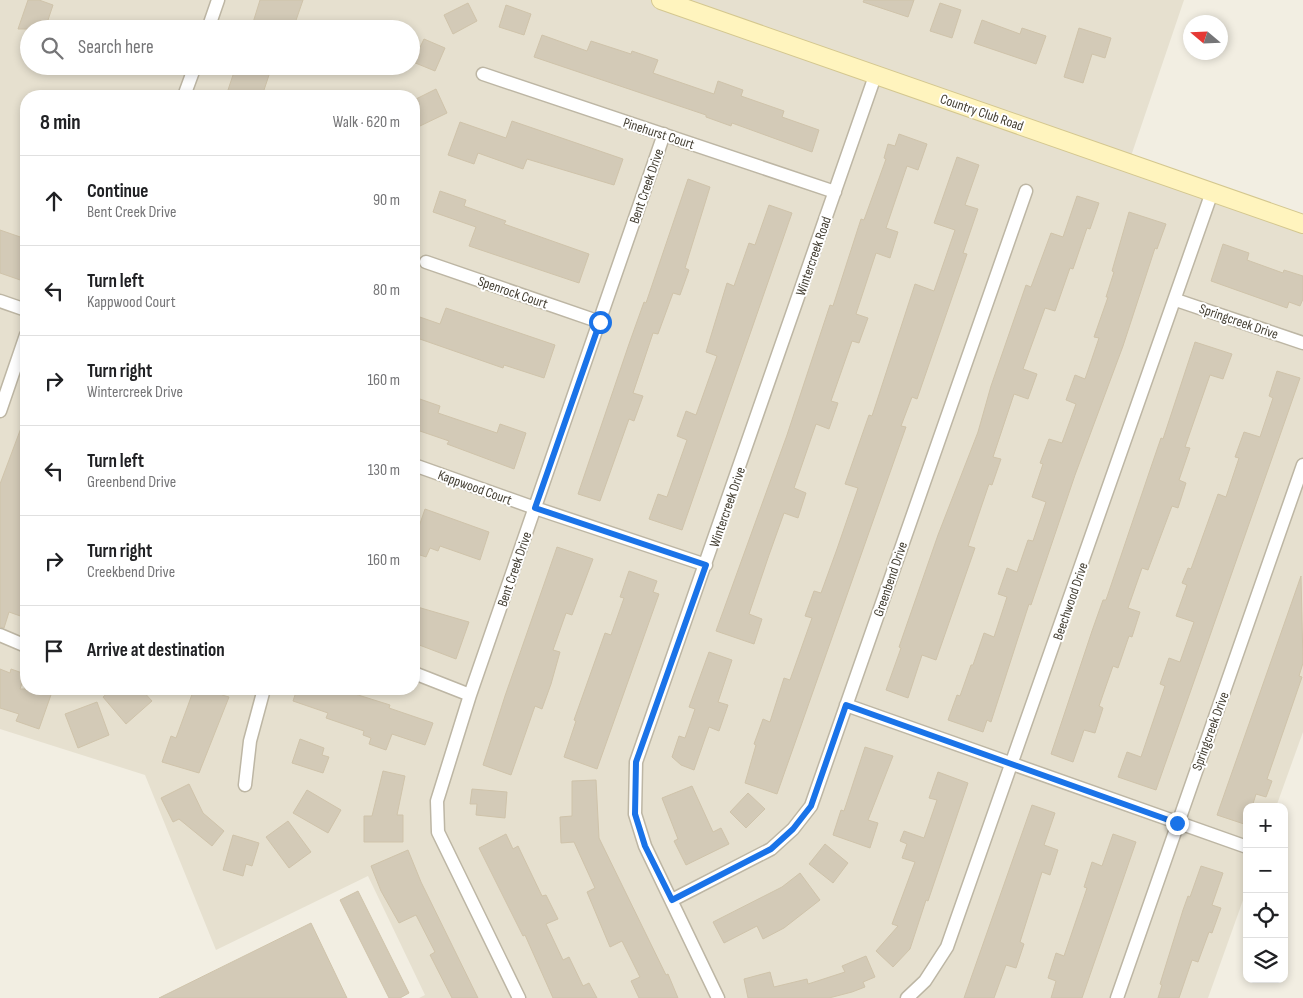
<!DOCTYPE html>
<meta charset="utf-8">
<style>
:root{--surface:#fff;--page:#f6f6f6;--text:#202124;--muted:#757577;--line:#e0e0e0}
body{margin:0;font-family:"Sofia Sans Condensed",sans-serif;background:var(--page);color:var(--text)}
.controls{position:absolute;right:15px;bottom:15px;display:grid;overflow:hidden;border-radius:10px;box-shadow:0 2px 8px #0003}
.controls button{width:45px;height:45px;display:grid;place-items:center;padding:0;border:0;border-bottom:1px solid var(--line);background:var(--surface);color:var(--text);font:25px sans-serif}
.compass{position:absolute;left:1183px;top:15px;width:45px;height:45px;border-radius:50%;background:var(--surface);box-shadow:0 2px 8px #0003;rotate:289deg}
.stop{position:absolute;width:15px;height:15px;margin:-11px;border:4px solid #1a73e8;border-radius:50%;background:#fff}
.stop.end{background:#1a73e8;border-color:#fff;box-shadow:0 1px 5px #0008}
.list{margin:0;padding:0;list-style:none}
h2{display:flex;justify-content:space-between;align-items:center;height:65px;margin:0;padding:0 20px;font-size:21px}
h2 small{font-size:16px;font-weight:400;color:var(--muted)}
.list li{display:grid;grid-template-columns:32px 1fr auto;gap:15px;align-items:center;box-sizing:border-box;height:90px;padding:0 20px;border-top:1px solid var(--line)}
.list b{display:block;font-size:19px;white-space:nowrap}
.list p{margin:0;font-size:16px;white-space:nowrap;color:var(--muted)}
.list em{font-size:16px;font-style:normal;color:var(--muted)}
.icon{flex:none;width:28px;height:28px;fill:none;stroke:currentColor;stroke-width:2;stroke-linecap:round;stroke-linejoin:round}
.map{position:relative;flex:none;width:1303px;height:998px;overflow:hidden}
.search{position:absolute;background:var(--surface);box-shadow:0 2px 8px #0003;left:20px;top:20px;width:400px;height:55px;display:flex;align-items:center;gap:12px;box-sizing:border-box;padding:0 18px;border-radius:28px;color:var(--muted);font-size:19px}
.panel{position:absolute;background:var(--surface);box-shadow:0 2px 8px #0003;left:20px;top:90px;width:400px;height:605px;border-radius:20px}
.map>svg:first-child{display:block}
.residential{fill:#e6e0cf;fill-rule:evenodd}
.building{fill:#d3cab7;stroke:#cfc3aa}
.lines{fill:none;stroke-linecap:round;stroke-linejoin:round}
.minor-casing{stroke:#bdb6a4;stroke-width:15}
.secondary-casing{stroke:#d4c78f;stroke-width:20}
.minor{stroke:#fff;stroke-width:12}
.secondary{stroke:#fff4be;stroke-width:18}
.route{stroke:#1a73e8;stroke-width:6}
.labels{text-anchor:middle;stroke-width:4;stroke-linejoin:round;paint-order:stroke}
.street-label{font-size:14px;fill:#433e32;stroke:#fff}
</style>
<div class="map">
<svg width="1303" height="998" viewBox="0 0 1303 998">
<rect width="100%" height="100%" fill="#f2eee2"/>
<path class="residential" d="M0,0H1184L1129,162L1303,221V732L1276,807H1247V889L1208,998H419L425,995L368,876L216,950L145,775L0,729ZM29,29H411V66H29ZM26,96H414V689H26Z"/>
<path class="building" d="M28,0H39L53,5L45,29H18Z
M260,0H303L293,29H251Z
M864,0H914L908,17L863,2Z
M468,3L477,21L453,34L444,15Z
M940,3L961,10L952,38L930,31Z
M506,5L531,14L524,35L499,27Z
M982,20L1020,34L1022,28L1046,36L1036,64L974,43Z
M1079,28L1111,38L1105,58L1092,54L1083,83L1064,77Z
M542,35L587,51L591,41L631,54L632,51L658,60L653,73L714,94L718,81L743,90L741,96L784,111L782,117L819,130L812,152L732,123L731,126L706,117V115L534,57Z
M424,39L445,48L435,71L413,62Z
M236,66H272L262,96H226Z
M436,89L447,113L420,126L414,114V100Z
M512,121L623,159L614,185L527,159L523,169L478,153L474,164L448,155L460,122L506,138Z
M899,134L927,144L918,170L907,166L886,228L898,232L890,258L876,253L856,314L868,318L859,343L852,341L831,401L838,403L829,429L816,424L794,488L806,493L798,518L784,513L769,555L749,614L762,619L754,644L716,631L787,435L830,305L833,306L861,219L864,220L886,159L884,158L888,144L895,146Z
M957,157L979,165L965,205L978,209L963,253L967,254L917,399L912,397L901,426L906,427L777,794L745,783L756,745L754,744L763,719L770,722L784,678L790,680L812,618L805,616L814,591L821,593L837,549L858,488L845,484L869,415L872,416L915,284L934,291L955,230L934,223Z
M688,179L710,187L685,268L689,270L680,295L673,293L658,334L653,333L633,393L643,396L634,421L629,419L600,501L578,494L629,344L644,302L646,303Z
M440,191L466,200L464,206L506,221L504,224L589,254L579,283L469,246L476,227L433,212Z
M1077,196L1099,203L1090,229L1087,228L1073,269L1070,268L1055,311L1045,308L1023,369L1037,374L1028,399L1014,394L993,457L1001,459L992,485L989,484L968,546L975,548L936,660L922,655L908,698L886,690L901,648L899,647L938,535L978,432L991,386L1026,285L1031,287L1051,233L1063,237Z
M769,205L792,213L682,530L649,519L658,494L667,497L687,440L677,436L686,411L696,415L717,356L706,352L727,283L734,286L749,243L755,245Z
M1129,212L1166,224L1157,249L1155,248L1123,346L1075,475L1031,605L1029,604L991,722L987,720L983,732L948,720L957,695L960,696L971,665H973L984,633L994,637L1007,597L998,594L1007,568L1017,572L1028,540L1033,541L1046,502L1032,497L1043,464L1040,463L1049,439L1062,443L1076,404L1066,400L1075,375L1085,379L1099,338L1094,337L1108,297H1106L1114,272L1112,271Z
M0,230L26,239V282L0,273Z
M1223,244L1249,253L1247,260L1283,273L1284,270L1303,276V299L1300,306L1289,302L1287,308L1211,281Z
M446,308L555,345L544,378L504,365L503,368L414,337V315L440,324Z
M1195,342L1232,354L1223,379L1210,375L1185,447L1190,448L1179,480L1186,483L1178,508L1172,506L1148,570L1142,568L1128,608L1140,612L1132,637L1129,636L1118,668L1113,666L1099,706L1103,708L1095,733L1084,730L1073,762L1051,754L1092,631L1103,600H1106L1150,470L1161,438L1163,439Z
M1277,371L1300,378L1156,790L1118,777L1127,752L1141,757L1165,686L1160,684L1169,658L1180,662L1194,622L1176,616L1187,585L1182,583L1188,568L1191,569L1218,494L1226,497L1239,458L1235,457L1244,432L1260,437L1273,398L1269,396Z
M414,397L440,406L438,413L497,433L500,424L526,433L514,469L447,444L449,441L414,429Z
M24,420L26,421V618L9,612L4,628L0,627V484Z
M425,509L489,532L480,560L440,546L438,551L430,548L426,557L414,553V541Z
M557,547L593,559L572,615L566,613L553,650L560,652L551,684L542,709L535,706L511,775L483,765L505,696Z
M629,571L657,581L653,592L659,594L597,769L564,757L576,721L574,720L605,633L611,635L624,598L620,597Z
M1301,576L1303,663L1299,676L1302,677L1267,779L1272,781L1266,797L1256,794L1252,807H1247V825L1217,815Z
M414,606L469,622L456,659L414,643Z
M709,652L732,660L718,702L728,705L719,731L709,727L694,770L681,765L672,757L679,736L685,738L695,709L689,707Z
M0,669L10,673L11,669L25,674L20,689H53L39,729L16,721L19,714L0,708Z
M112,689H141L152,701L126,724L103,697Z
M194,689H224L222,695L229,697L199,773L162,762L171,736L176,738Z
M297,689H339L390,705L389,708L433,723L425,745L392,734L386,750L369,744L371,738L363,735L364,731L326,718L328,713L293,701Z
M97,702L109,735L78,748L65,714Z
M300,739L324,748L322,755L329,757L323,773L292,763Z
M865,747L893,756L868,820L878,823L870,848L833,835L841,810L844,811Z
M383,771L405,776L397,815H403V842H364V816H372Z
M938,772L968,783L928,901L926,900L910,949L893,967L876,951L898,926L892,924L915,862L902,858L907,844L900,841L904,831L924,838L937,800L929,798Z
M596,780L599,838L666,975L668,974L678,998H639L631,981L640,977L622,941L610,947L587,892L595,888L574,842L561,843L560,817L572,816V781Z
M189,784L203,813L224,831L212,846L179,819L173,822L161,798Z
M692,786L713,832L721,828L729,844L686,865L674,841L678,839L662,798Z
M472,789L507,792L505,818L476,815L477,804H470Z
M307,790L341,810L328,833L293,813Z
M748,793L765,809L746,828L730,812Z
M1032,805L1055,813L1044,845L1058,850L1050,875L1042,872L1020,942L1024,944L1016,968L1006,965L994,998H964Z
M288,821L311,852L289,868L266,837Z
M506,834L513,849L518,846L542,896L546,895L558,919L546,924L563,960L569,957L583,986L589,983L597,998H553L525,935L523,936L479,848Z
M1113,834L1136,842L1082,998H1051L1056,981L1048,978L1056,953L1064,956L1087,888L1084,887L1092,862L1102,866Z
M233,835L259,843L252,866L246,864L243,876L223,870Z
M825,844L848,863L833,883L809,864Z
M408,850L421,882L478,998H452L430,955L435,952L416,915L399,923L381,891L371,866Z
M1201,866L1223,873L1212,905L1221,908L1212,933L1209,932L1198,962L1192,960L1179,998H1158L1162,985L1160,984L1183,910L1188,896L1190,897Z
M800,873L820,900L784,928L763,939L757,926L724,943L713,922L782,887Z
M358,891L409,993L400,998H389L340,900Z
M311,923L347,998H159Z
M866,956L875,977L863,982L865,987L852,992L829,998H748L744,979L770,972L774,987L807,979L808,984L845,972L842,966Z"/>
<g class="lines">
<defs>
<path id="minor" d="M208,29L218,0
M483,74L835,192
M184,96L195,66
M426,262L600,322
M1176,300L1303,343
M0,301L26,310
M0,411L26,335
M414,465L535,508L706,565
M0,635L26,646
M414,673L470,695
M846,705L1247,847
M245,785L250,741L264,689
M672,900L771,849L793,829L811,806L1026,191
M519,998L438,832L437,801L470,695L664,134
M718,998L645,846L635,814L636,762L875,76
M907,998L925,981L947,947L1212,192
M1117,998L1303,465"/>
<path id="secondary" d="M661,0L1303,224"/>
</defs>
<use href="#minor" class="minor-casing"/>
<use href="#secondary" class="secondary-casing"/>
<use href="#minor" class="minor"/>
<use href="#secondary" class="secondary"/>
</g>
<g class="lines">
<path class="route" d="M600,322L535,508L706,565L636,762L635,814L645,846L672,900L771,849L793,829L811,806L846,705L1177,823"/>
</g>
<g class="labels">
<g class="street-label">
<text transform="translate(982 112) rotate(19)" y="5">Country Club Road</text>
<text transform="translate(659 133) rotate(18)" y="5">Pinehurst Court</text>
<text transform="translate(646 186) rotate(-71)" y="5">Bent Creek Drive</text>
<text transform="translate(813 256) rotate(-71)" y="5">Wintercreek Road</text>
<text transform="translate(513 292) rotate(19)" y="5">Spenrock Court</text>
<text transform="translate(1239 321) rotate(19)" y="5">Springcreek Drive</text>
<text transform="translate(475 487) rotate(20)" y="5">Kappwood Court</text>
<text transform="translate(727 507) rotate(-71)" y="5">Wintercreek Drive</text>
<text transform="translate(514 569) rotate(-71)" y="5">Bent Creek Drive</text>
<text transform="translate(890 579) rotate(-71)" y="5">Greenbend Drive</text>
<text transform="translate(1070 601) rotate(-71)" y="5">Beechwood Drive</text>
<text transform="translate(1210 731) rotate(-70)" y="5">Springcreek Drive</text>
</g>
</g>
</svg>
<div class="controls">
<button>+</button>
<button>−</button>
<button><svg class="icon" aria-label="locate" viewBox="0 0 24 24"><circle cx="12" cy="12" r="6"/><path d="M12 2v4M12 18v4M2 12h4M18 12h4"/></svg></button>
<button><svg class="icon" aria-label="layers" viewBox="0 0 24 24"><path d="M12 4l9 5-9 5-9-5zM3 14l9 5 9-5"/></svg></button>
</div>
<svg class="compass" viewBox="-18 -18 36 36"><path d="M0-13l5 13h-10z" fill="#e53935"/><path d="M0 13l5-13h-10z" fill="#757577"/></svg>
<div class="stop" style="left:600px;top:322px"></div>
<div class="stop end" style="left:1177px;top:823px"></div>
<div class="search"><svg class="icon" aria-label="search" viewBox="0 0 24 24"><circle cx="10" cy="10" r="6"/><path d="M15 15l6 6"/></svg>Search here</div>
<section class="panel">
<h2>8 min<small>Walk · 620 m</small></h2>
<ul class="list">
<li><svg class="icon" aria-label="ahead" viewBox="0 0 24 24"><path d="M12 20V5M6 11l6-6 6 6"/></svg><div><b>Continue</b><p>Bent Creek Drive</p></div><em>90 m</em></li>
<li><svg class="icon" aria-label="left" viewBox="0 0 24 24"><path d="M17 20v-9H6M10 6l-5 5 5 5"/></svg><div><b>Turn left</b><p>Kappwood Court</p></div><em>80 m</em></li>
<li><svg class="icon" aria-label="right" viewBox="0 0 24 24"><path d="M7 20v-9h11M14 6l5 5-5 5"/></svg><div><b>Turn right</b><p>Wintercreek Drive</p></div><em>160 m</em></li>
<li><svg class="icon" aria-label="left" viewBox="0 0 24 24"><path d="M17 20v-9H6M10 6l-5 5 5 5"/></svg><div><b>Turn left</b><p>Greenbend Drive</p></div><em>130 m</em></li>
<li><svg class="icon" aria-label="right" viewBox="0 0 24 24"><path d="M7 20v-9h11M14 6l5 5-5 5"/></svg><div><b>Turn right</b><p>Creekbend Drive</p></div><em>160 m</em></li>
<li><svg class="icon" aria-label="arrive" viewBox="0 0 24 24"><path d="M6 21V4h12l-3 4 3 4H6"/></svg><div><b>Arrive at destination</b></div></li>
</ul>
</section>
</div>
